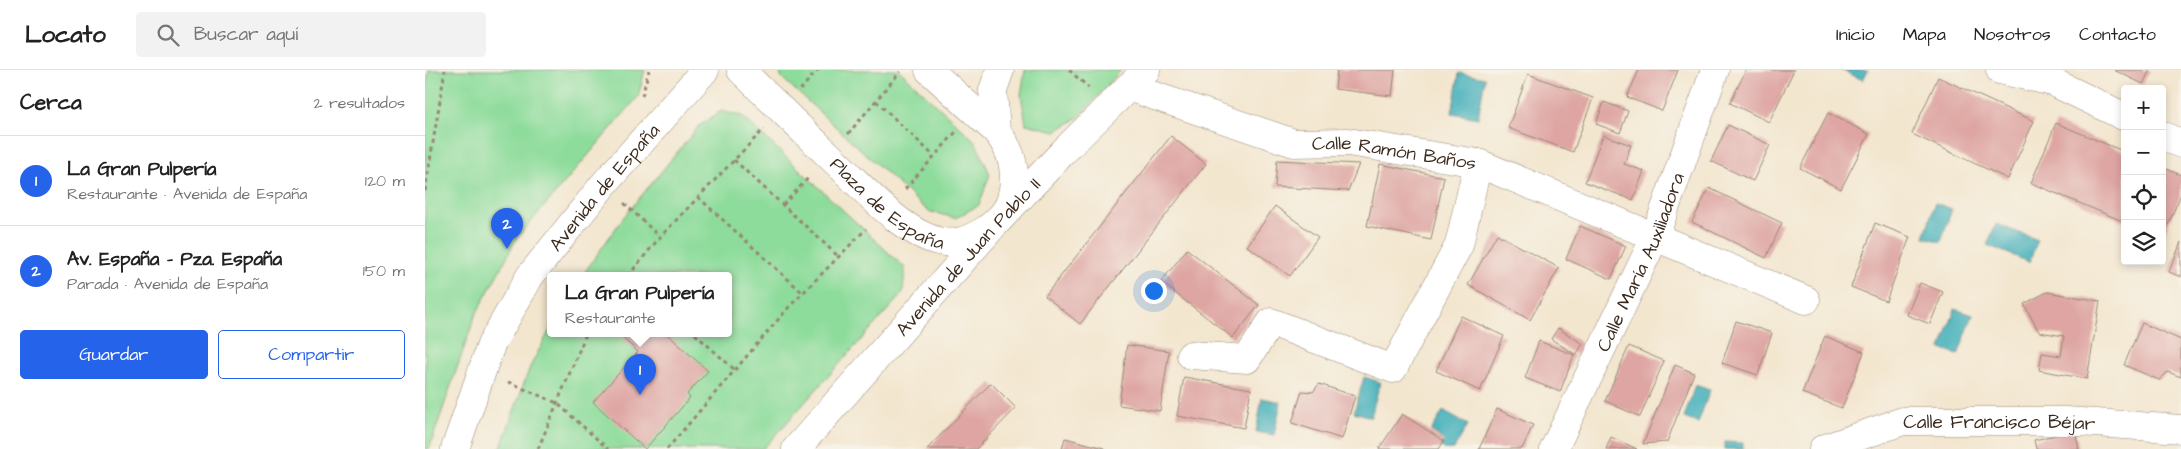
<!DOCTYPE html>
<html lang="es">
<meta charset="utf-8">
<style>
:root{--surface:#fff;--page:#f2f2f2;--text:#222;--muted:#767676;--line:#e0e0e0;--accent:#2563eb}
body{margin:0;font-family:"Architects Daughter",sans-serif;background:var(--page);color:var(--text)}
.controls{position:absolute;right:15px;top:15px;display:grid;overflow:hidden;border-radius:5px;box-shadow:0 2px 8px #0003}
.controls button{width:45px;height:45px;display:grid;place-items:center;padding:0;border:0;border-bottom:1px solid var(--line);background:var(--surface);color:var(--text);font:25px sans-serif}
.you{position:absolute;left:728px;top:220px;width:18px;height:18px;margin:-12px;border:4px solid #fff;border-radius:50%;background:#1a73e8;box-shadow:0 0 0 8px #1a73e833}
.badge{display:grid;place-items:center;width:32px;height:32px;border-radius:50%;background:var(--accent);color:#fff;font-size:16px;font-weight:700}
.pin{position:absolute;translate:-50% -41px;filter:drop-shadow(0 1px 2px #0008)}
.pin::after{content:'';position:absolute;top:26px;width:18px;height:15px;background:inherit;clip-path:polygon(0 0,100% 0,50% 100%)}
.popup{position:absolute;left:122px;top:202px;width:185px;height:65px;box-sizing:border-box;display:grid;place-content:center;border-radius:5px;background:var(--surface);filter:drop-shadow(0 1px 4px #0005);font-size:16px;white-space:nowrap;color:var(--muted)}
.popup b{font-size:19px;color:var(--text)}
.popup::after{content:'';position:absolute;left:50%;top:100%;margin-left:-10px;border:10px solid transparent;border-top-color:var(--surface)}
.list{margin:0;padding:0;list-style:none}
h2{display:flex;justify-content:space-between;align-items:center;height:65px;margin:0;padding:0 20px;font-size:21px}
h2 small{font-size:16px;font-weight:400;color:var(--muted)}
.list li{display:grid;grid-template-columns:32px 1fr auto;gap:15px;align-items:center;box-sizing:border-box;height:90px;padding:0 20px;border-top:1px solid var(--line)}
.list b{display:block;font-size:19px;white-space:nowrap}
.list p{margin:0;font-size:16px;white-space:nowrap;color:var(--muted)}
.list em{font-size:16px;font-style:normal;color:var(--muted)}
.actions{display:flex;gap:10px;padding:15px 20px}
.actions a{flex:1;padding:11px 0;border:1px solid var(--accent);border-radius:5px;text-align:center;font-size:18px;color:var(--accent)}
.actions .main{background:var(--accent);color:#fff}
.icon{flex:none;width:28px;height:28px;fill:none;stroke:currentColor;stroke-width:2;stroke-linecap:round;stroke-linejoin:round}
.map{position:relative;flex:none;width:1756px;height:379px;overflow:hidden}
header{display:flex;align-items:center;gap:30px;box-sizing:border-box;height:70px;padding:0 25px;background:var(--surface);border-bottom:1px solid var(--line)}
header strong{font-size:24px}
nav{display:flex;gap:28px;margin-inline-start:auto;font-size:18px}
.search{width:350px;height:45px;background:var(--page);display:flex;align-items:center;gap:12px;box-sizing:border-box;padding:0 18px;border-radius:5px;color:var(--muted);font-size:19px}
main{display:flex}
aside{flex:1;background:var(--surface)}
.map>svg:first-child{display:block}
.green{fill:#8ddc9b;stroke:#64835c}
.water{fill:#40afba;stroke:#3e6c6c}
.building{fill:#dea5a3}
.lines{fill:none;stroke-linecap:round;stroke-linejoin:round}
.minor-casing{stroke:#978876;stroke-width:29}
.major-casing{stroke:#978876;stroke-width:29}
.path{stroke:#978876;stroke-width:3;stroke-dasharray:4 4;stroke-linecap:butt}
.minor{stroke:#fff;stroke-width:28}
.major{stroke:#fff;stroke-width:28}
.labels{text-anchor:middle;stroke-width:4.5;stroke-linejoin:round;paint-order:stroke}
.street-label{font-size:19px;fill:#3b2a1e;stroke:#f7f3e8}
</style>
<header>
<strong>Locato</strong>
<div class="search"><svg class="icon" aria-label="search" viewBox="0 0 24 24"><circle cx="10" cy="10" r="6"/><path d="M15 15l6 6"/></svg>Buscar aquí</div>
<nav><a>Inicio</a><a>Mapa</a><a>Nosotros</a><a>Contacto</a></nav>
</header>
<main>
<aside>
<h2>Cerca<small>2 resultados</small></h2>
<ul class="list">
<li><span class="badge">1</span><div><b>La Gran Pulpería</b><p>Restaurante · Avenida de España</p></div><em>120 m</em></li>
<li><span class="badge">2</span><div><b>Av. España - Pza. España</b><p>Parada · Avenida de España</p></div><em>150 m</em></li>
</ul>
<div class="actions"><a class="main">Guardar</a><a>Compartir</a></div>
</aside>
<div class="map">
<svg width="1756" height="379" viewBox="0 0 1756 379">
<rect width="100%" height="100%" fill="#f7f3e8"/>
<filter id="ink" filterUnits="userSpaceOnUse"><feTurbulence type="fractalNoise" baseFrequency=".02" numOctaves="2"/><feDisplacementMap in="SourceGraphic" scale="10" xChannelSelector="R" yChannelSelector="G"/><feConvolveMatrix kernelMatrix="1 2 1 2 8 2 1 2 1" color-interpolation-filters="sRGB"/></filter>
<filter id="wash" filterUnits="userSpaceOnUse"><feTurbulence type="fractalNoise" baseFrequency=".0096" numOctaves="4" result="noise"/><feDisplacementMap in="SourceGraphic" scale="20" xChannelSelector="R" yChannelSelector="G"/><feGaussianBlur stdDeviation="1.12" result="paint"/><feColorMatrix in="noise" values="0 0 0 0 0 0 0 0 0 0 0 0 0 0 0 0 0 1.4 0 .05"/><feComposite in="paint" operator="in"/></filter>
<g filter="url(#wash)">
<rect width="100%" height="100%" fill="#f3e6cf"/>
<path class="green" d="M4,0H220L213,27L92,168L50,246L4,379H0V26Z
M355,0H474L550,71L565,104L554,135L530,148L503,141L356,7Z
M600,0H696L653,48L631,61L601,54L596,25Z
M296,41L317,46L480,198L478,223L338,379H75L105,297L126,258V264H304V206H157L198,148L274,56Z"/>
<path class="water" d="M1416,0H1443L1438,10Z
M1034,3L1060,8L1053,48L1027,43Z
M1510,133L1527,139L1516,172L1499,167Z
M1571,154L1613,170L1604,192L1562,175Z
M1530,239L1548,245L1533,285L1516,279Z
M939,307L955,312L946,347L929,342Z
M1270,315L1285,320L1273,353L1259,348Z
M837,328L856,332L849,365L831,362Z
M1018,341L1043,355L1029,379H1020L1011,374L1015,367L1006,361Z
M1300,372L1318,373V379H1300Z"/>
<g id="blocks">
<path class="building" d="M912,0H970L967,26L910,19Z
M1214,0H1253L1237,41L1202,27Z
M1321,0H1369L1344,52L1305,33Z
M1689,0H1725L1718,14Z
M1103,4L1168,28L1148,82L1083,58Z
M1513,7L1609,51L1583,109L1487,64Z
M1179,32L1203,41L1195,63L1171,54Z
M1403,43L1444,64L1416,119L1375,98Z
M1631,53L1700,82V152L1606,113Z
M1303,55L1345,75L1328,111L1286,91Z
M1178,65L1206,75L1199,94L1219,101L1208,130L1160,112Z
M746,66L781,94L655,254L620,226Z
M852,90L934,94L923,121L850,117Z
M955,94L1019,107L1006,170L942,156Z
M1737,97L1756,105V124L1737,169Z
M1284,118L1357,153L1341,188L1267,152Z
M850,136L893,167L865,206L822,176Z
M1450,153L1485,167L1461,231L1426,217Z
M1155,156L1201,176L1186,209L1141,189Z
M1072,164L1134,198L1105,250L1043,215Z
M1756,172V207L1744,202Z
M762,179L834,235L808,268L736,212Z
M1495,213L1518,222L1505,254L1482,245Z
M1622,222L1675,231L1662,309L1614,300L1617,283L1636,286L1639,266L1614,262L1599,234Z
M1036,246L1079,266L1055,321L1011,301Z
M1311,251L1347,263L1333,305L1297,293Z
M1717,253L1756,270V307L1743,302L1734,310L1699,295Z
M1133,258L1158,274L1151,285L1126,269Z
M193,264H242L283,301L262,324L265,328L220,379L168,332L213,282Z
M1400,266L1439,282L1417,338L1377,323Z
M1114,271L1149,285L1135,322L1100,308Z
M702,275L744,281L735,341L694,335Z
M1204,276L1239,291L1215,347L1180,331Z
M1250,295L1269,303L1242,372L1218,374Z
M759,307L826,319L819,358L752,346Z
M566,313L591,338L551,379H502Z
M894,314L930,326L917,369L867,353L877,321L888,322Z
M1072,339L1108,355L1097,379H1054Z
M977,344L1019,371L1014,379H954Z
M1650,361L1654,379H1611L1609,370Z
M1186,367L1212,379H1181Z
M640,368L679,378V379H637Z"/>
</g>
</g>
<g filter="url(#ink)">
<use href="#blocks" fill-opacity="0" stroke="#978876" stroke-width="1"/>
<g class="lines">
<defs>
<g id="minor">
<path id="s1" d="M316,0C348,32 381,64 414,95C441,121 477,162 513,171C530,175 543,170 557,162C569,155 582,143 586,129C593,103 588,81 571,61L504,0"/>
<path d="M1575,0L1628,12L1700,47"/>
<path id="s2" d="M703,17L869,73L923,72L1053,93L1381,230"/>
<path d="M571,61L568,20L575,0"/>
<path d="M1737,65L1756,74"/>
<path d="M766,285L822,289L846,252L968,299L1034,175L1053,93"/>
<path id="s3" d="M1129,379L1229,169L1290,0"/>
<path id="s4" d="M1398,379L1478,351H1641L1756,359"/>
</g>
<g id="major">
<path id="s5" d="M30,379L66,275L105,206L179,114L280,0"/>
<path id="s6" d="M371,379L569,155L639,81L721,0"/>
</g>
</defs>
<use href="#minor" class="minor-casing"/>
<use href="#major" class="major-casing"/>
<path class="path" d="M644,0L664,18
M375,20L393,0
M217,26L224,0
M451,31L509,86
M423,64L475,2
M309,90L414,187
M480,119L531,62
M0,121L20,0
M273,127L378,223
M199,133L235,167
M358,135L385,106
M203,206L235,167L339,59
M270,264L310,300
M83,312L132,333L183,379
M113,379L161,264
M242,379L364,237L441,159"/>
<use href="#minor" class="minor"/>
<use href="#major" class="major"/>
</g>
</g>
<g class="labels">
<g class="street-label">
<text dy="7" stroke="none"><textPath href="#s2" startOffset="276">Calle Ramón Baños</textPath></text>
<text dy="7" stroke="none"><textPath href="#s5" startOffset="305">Avenida de España</textPath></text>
<text dy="7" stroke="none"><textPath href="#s1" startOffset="199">Plaza de España</textPath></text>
<text dy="7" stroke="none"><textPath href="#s6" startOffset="258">Avenida de Juan Pablo II</textPath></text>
<text dy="7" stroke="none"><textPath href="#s3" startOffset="206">Calle María Auxiliadora</textPath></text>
<text dy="7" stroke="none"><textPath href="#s4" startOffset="181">Calle Francisco Béjar</textPath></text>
</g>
</g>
</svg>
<div class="controls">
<button>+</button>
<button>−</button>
<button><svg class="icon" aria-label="locate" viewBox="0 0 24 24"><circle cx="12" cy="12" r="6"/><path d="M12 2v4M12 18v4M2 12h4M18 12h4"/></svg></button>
<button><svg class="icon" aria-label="layers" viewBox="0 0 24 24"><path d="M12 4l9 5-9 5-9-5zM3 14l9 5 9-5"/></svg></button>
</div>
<div class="you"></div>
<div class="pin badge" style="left:215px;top:325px">1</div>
<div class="popup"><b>La Gran Pulpería</b>Restaurante</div>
<div class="pin badge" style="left:82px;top:179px">2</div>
</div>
</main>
